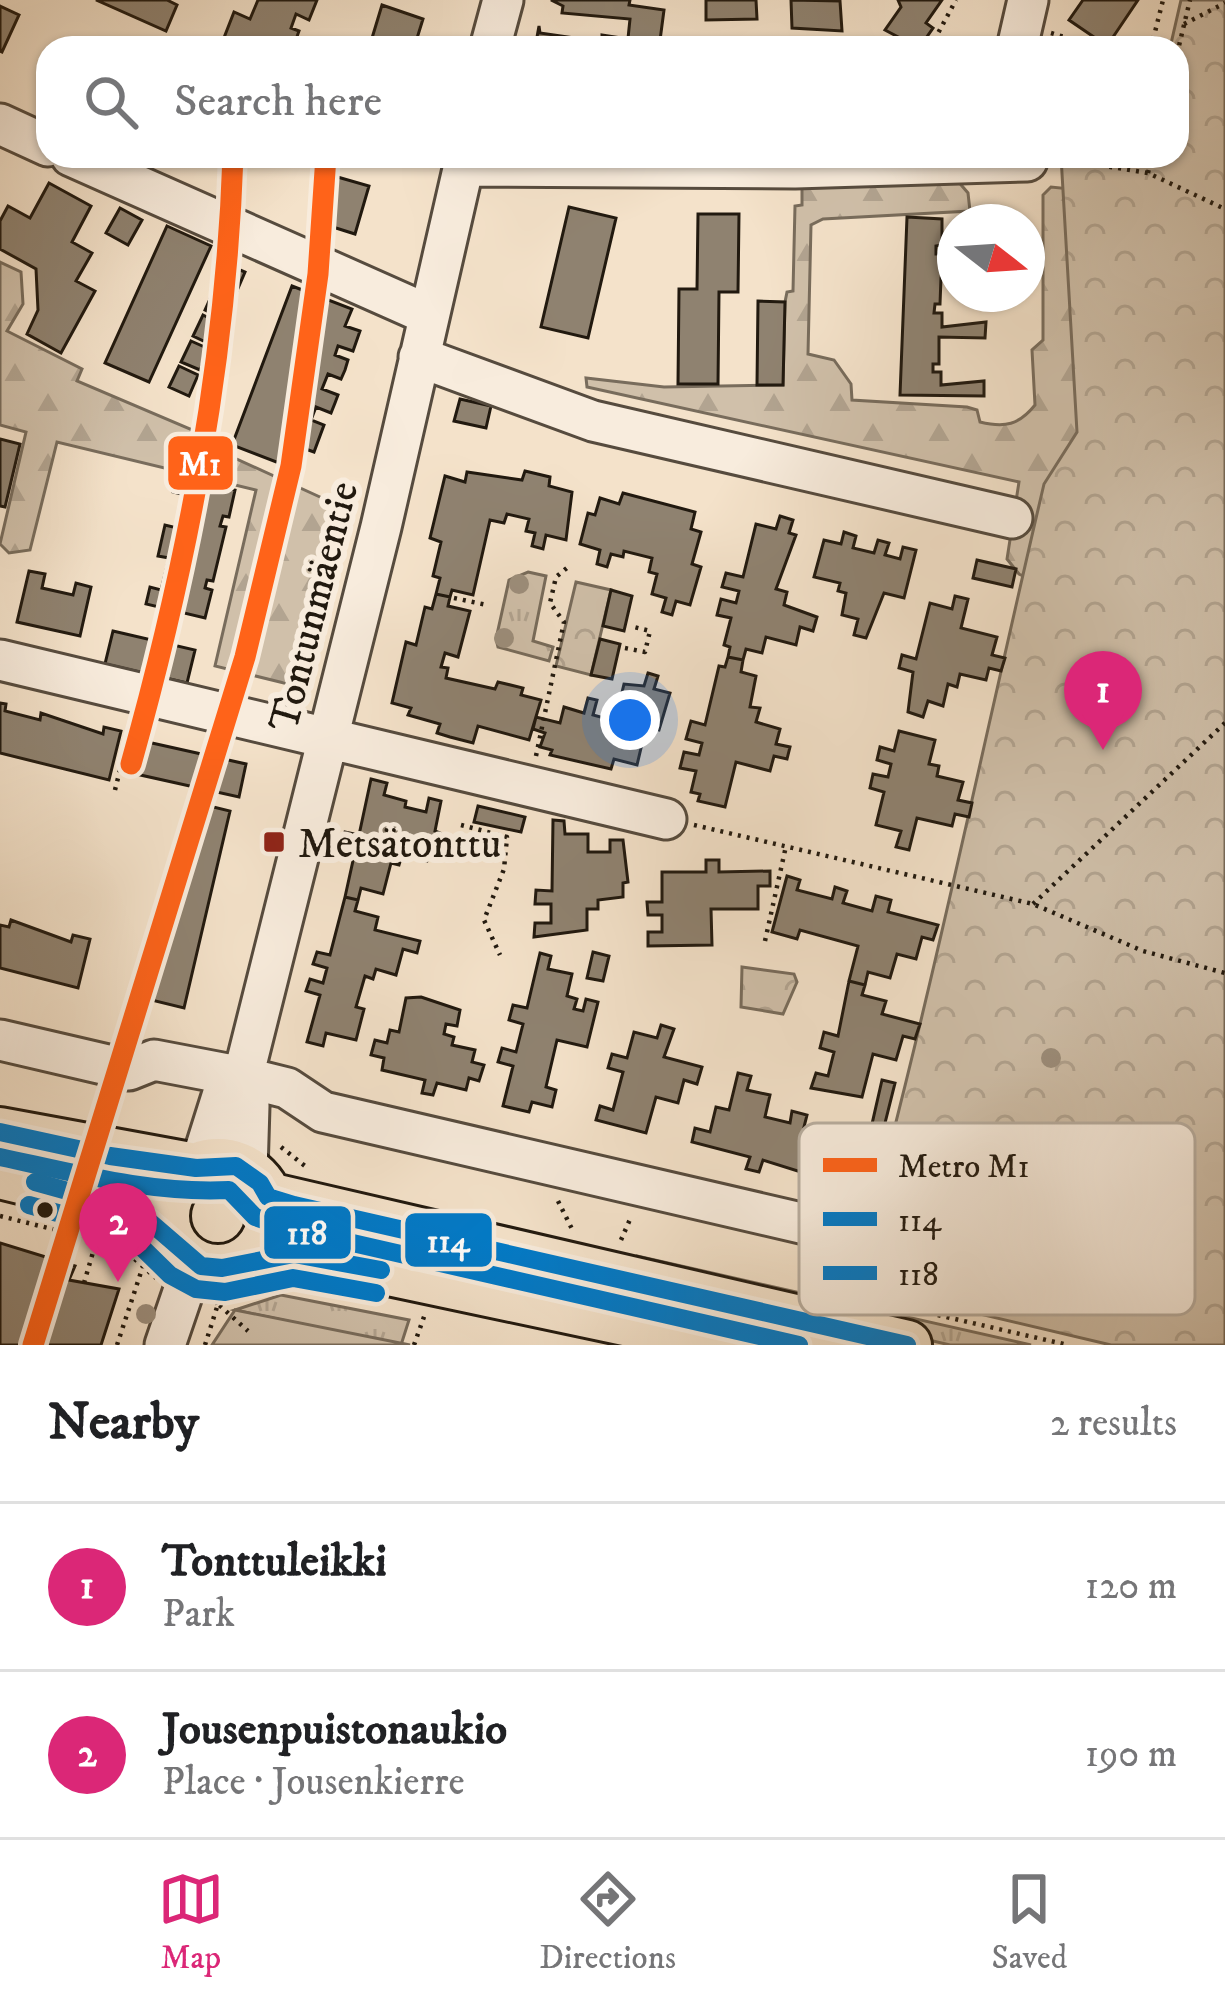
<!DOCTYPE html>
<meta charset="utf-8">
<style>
:root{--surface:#fff;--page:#f2f2f2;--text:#202124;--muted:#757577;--line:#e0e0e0;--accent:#db2777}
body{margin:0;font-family:"IM FELL DW Pica",serif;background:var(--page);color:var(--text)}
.compass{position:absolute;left:937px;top:204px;width:108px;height:108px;border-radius:50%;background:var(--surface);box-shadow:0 3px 9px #0004;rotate:107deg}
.you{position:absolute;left:630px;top:720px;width:42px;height:42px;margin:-30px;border:9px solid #fff;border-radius:50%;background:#1a73e8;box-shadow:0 0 0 18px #1a73e833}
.badge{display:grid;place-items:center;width:78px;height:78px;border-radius:50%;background:var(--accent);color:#fff;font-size:39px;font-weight:700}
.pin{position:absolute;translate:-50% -99px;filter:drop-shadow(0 3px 6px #0008)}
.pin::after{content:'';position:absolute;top:63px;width:42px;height:36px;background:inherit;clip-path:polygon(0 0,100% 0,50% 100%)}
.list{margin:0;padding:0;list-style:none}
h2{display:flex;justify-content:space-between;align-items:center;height:156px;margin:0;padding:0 48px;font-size:51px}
h2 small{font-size:39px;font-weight:400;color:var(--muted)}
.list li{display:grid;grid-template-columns:78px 1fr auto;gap:36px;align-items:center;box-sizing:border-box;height:168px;padding:0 48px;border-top:3px solid var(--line)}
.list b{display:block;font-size:45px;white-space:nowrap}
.list p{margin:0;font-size:39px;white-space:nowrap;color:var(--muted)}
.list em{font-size:39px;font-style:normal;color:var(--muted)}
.icon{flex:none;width:66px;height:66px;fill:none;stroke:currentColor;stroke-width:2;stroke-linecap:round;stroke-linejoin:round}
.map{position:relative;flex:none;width:1225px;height:1345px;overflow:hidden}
.search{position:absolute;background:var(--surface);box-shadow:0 3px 9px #0004;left:36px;right:36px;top:36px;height:132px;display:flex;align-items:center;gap:30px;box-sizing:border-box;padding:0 42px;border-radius:36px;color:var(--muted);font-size:45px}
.sheet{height:492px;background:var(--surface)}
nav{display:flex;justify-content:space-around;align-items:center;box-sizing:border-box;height:168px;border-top:3px solid var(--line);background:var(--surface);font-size:33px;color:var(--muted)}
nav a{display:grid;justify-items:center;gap:6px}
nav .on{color:var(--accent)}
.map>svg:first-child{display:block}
.grass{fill:url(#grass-tufts);stroke:#786c5c;stroke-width:3}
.forest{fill:url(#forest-firs);stroke:#786c5c;stroke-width:3}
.park{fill:url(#park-crowns);stroke:#786c5c;stroke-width:3}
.garden{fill:#d0c0aa;stroke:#786c5c;stroke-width:3}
.building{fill:#8f8270;stroke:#21190f;stroke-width:3}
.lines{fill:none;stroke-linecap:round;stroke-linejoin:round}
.minor-casing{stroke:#564b3e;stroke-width:45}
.major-casing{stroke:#21190f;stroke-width:54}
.path{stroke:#21190f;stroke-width:4.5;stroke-dasharray:3 6;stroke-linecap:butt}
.minor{stroke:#f8ecdd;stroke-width:39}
.major{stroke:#f4e2ca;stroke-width:48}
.bus-1-casing{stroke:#f8ecdd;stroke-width:27}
.bus-2-casing{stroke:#f8ecdd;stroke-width:27}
.bus-1{stroke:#007ac9;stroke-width:18}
.bus-2{stroke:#007ac9;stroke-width:18}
.metro-1-casing{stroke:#f8ecdd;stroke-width:30}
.metro-1{stroke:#ff6319;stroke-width:21}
.tree{fill:#9d8f7d}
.poi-dot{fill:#8f2418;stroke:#f8ecdd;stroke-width:4.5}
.bus-dot{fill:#21190f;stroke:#f8ecdd;stroke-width:4.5}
.labels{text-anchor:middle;stroke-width:12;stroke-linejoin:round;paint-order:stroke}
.street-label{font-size:42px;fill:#21190f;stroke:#f8ecdd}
.poi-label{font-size:42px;fill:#21190f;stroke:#f8ecdd;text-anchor:start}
.key{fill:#f8ecdd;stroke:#b8ad9f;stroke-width:3}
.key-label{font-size:33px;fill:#21190f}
.line-badge{stroke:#f8ecdd;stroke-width:4.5}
.badge-label{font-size:33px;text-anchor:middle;font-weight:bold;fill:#fff}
</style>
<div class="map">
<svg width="1225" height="1345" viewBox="0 0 1225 1345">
<defs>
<pattern id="grass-tufts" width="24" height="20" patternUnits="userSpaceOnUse" patternTransform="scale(3)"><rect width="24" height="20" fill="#d0c0aa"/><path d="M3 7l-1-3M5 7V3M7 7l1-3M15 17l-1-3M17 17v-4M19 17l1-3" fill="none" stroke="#b2a491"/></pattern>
<pattern id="forest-firs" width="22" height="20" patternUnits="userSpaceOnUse" patternTransform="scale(3)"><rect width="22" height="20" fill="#d0c0aa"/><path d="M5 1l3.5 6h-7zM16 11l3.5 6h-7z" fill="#b2a491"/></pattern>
<pattern id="park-crowns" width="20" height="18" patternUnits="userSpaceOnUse" patternTransform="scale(3)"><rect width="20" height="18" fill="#d0c0aa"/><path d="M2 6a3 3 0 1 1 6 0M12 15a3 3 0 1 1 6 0" fill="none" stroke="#b2a491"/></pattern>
</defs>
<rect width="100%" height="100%" fill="#f4e2ca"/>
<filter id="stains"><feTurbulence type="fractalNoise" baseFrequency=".00167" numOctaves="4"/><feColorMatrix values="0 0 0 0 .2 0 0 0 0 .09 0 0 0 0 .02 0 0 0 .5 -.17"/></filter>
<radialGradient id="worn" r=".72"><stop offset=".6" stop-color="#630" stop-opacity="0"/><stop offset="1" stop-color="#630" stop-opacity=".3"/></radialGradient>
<path class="grass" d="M528,572L546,576L533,641L553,647L549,661L498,647L496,639L509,580Z
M637,1256L1031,1345H950L633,1271Z
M281,1295L409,1320L401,1345L235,1310Z"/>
<path class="forest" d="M802,178L956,179L968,193L970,211L823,219L811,225L808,354L834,360L851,384L852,400L967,407L977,410L980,422C1005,428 1019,425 1035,405L1032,350L1043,340V195L1051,187L1071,189L1094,371L1047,587L1019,574L1007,559L1019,482L587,387L586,378L664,387L783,385L785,302L787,292L793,291L795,206L802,205Z
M0,262L21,272L23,304L7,331L82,369L77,381L209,437L206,445L344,508L300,687L215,666L256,490L57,442L30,550L9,553L0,544L26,432L0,425Z"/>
<path class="park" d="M1181,0H1225V1345H1111L857,1285L856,1274C928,1013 982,748 1044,484L1077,432L1061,156H1177V48H1170Z
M576,582L611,590L591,675L556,666Z
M742,967L794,974L797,982L783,1014L741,1007Z"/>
<path class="garden" d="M235,1310L410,1345H212Z"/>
<path class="building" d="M96,0H167L177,5L166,31Z
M258,0H317L309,20L296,14L291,28L299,31L293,48H220L234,12L250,19Z
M551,0H630L629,5L664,10L659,48H627L630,19L562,13L563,6Z
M706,0H756L757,19L706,20Z
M791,0L840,1L842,31L792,28Z
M898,0H942L926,23L933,28L919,48L885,30L901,7Z
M1083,0H1138L1107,46L1069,20Z
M382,5L423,19L414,48H369Z
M0,6L19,15L2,52L0,51Z
M539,26L540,33L602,42V35L628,39L627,48H535Z
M334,176L369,186L355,234L320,223Z
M49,183L91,206L72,242L92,253L76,281L95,291L61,353L27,334L38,310L36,269L0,249V221L8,206L30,218Z
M569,207L616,218L588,338L541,327Z
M120,208L142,220L128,245L106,233Z
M698,214H739L738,292H719L718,384H678L679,289H697Z
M907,217L942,219V245L936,246V254H944L943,268H955V278H941L940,304H935L934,313H942V327L986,322L985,338L939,337V364H933V372H941V385L984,381V396L900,395Z
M167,226L211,246L149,382L105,363Z
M226,264L245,272L236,293L216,284Z
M292,286L352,309L345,326L360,331L353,351L338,346L335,355L348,360L345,370L341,379L328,374L322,389L338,395L335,403L331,413L316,407L311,420L324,425L314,452L300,447L292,468L232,445Z
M214,290L233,298L224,319L205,310Z
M758,301L785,302L783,385H757Z
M203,315L221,324L212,345L193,336Z
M191,341L209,349L200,370L181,362Z
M179,366L198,375L189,396L169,387Z
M460,399L491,406L486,428L454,421Z
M0,439L20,444L5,507L0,506Z
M525,471L550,477L549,486L572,492L566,540L546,535L543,549L532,546L535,533L526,531L529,519L507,514L504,523L490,520L473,595L452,590L450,597L436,594L440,578L433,576L441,542L430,538L445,476L465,482L467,472L522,480Z
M177,476L235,490L229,517L223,516L220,526L226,527L213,581L207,580L205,588L212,590L205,618L146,604L150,587L161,590L169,558L158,556L165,525L177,528L185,495L173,492Z
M623,493L695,512L691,529L701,532L692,564L701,567L690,605L676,601L672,615L662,612L666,598L652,594L657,574L649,572L652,558L624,551L623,557L611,554L607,567L597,564L600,550L580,544L588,513L595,515L600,498L619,504Z
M780,516L793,520L789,533L796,535L776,589L787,592L784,605L817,617L813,631L800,627L796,645L766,637L762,653L746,649L743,660L728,657L730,647L724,645L731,618L717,615L721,599L736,603L739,591L722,587L726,573L743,577L756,524L776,529Z
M844,532L856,536L853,548L874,553L878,540L889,543L885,555L900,559L903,547L916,550L904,598L884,593L866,638L854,635L858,619L842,615L846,593L838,591L840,583L814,577L824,540L841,544Z
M977,560L1016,569L1012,587L973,578Z
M29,571L45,574L42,588L73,595L76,583L91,587L80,636L17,622Z
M611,590L632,596L624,631L603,626Z
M436,594L450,597L448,606L470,611L458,657L445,653L441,667L448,668L446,678L495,689L498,682L523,688L521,695L541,700L529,740L478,726L473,743L450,737L437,733L440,724L408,715L411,708L392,703L406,642L416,645L425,607L432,609Z
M955,596L968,599L961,628L997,637L992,655L1005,658L1001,671L989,668L986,680L960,674L957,687L948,684L943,706L928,701L923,717L908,712L913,672L899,668L902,655L916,659L930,603L952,609Z
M113,631L195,650L187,683L105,664Z
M600,639L620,644L612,679L591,675Z
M728,657L743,660L741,672L756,676L750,707L760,708L756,722L780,729L776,744L790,747L787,759L774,756L770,771L736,762L725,807L698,801L700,794L691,792L696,771L680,768L684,752L699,755L702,743L686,739L691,721L705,725L719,666L725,667Z
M648,673L658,676L654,689L670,693L659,730L646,727L637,765L614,759L611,769L550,755L552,750L540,747L545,733L533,729L536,717L560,723L564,707L584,713L588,698L597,700L593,715L615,721L624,684L644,686Z
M0,703L6,704L5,711L40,720L41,713L103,734L104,727L121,731L109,780L0,753Z
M899,731L935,740L929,764L939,766L937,776L963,782L958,800L972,803L969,817L955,814L952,826L917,818L909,850L896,847L901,831L876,825L884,792L870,788L873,774L888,777L891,764L877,760L880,747L894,751Z
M134,739L246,764L239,797L127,772Z
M371,779L387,783L384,795L406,801L405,807L426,812L429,798L441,801L435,831L440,833L427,861L402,855L399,865L391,863L383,894L361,888L358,900L345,897L356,847L342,843L345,832L359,835Z
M189,801L230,811L184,1008L143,998Z
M478,806L525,817L521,832L474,822Z
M553,820L564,821L565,834H588V852H610V840H623L628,882L623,883V897L598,900V909H587V930L534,937L535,923H551V904H535L536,890L552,891Z
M706,860H719V872L770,871V886H758V909H711L712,945L648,946V932H662V915H648L647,902H662V872H706Z
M787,876L800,880L797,890L832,899L835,887L847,891L843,903L872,911L876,896L891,900L888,912L938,925L933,940L922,937L916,959L897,954L890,978L868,972L865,985L849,981L858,946L800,930L797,939L772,932Z
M345,897L358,900L355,911L378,917L375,930L420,941L417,953L403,949L396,975L376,969L373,979L365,976L356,1007L364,1009L356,1040L326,1033L323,1046L307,1042L320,995L306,991L310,979L323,983L327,968L313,964L317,952L330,955Z
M11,920L71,942L73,935L90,939L78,988L0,968V925L9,927Z
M593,952L609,956L603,981L587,978Z
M540,953L551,956L548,969L572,974L567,996L577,999L574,1009L583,1011L586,999L598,1002L587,1047L557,1040L546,1087L556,1090L552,1107L532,1102L529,1112L503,1106L513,1066L498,1062L502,1048L516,1052L523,1024L509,1020L513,1005L527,1008Z
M849,981L865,985L862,995L886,1001L882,1014L920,1024L915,1039L903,1036L896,1060L873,1054L862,1097L811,1088L816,1073L828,1076L834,1052L820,1048L824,1032L838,1036Z
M421,997L460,1010L457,1026L446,1024L444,1034L454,1037L452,1045L475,1050L472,1062L484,1065L479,1081L469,1078L466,1090L437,1083L433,1095L422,1093L425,1080L382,1070L384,1058L371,1055L375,1040L387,1043L390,1030L399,1032L406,998Z
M661,1025L674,1029L664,1057L702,1067L697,1084L684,1080L678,1103L656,1097L646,1133L596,1120L600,1106L613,1110L623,1072L608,1068L612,1054L627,1058L634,1032L657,1038Z
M738,1073L751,1076L747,1090L770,1095L765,1117L790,1123L792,1111L807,1115L804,1127L859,1140L855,1156L843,1153L836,1183L763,1160L759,1172L746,1169L750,1157L692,1142L695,1128L710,1132L716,1107L729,1110Z
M882,1080L895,1083L884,1127L872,1124Z
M0,1243L75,1266L69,1280L119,1289L101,1345H0Z"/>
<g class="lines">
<defs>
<path id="minor" d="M490,48L503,0
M1017,48L1028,0
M0,124L48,146
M71,156L429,315
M464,166L795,168L1027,161
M419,357L593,421L1012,518
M0,660L666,819
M0,1040L129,1070L154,1060L243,1077L287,1088L323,1112L861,1237
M200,1166L223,1093L243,1077
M247,1172L249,1106L243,1077L381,527L466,156
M165,1345L193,1263"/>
<path id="major" d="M0,1132L196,1168
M165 1216a53 53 0 1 1 106 0a53 53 0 1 1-106 0Z
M0,1174L119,1203L167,1230
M268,1197L907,1345
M250,1259L314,1255L738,1345"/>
</defs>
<use href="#minor" class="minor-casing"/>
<use href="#major" class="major-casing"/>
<path class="path" d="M1184,24L1225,3
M1051,33L1102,48
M930,48L956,0
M1151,48L1163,0
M1177,54L1190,0
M1056,158L1148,173L1225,209
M1148,173L1152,156
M454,598L487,605
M625,648L645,652L650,631L630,626
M536,756L564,622L550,603L556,577L568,567
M115,790L132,722
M461,825L507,837L504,869L484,920L500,955
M694,825L1033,904L1143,951L1225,973
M1033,904L1225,723
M765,941L786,846
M281,1147L305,1166
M558,1201L572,1229
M0,1216L108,1243
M621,1240L631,1217
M128,1253L156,1278
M842,1269L844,1293
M84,1283L96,1242
M215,1303L244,1296
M929,1313L1068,1345
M117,1345L143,1266
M205,1345L218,1304L248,1331
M414,1345L425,1314"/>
<use href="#minor" class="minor"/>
<use href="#major" class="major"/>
<defs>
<path id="bus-1" d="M0,1132L110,1156L196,1168L236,1166L260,1183L268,1197L294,1205L907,1345
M35,1182L136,1210L201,1266L222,1268L294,1254L381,1270"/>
<path id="bus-2" d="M0,1157C75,1173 152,1194 229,1190L255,1217L287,1228L799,1345
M29,1205L126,1232L170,1275L196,1289L225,1292L293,1278L376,1293"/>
</defs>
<use href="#bus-1" class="bus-1-casing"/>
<use href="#bus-2" class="bus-2-casing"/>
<use href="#bus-1" class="bus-1"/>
<use href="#bus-2" class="bus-2"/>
<defs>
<path id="metro-1" d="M131,764C187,564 226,364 233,156
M33,1345L245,657L291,466L318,274L326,156"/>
</defs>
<use href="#metro-1" class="metro-1-casing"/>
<use href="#metro-1" class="metro-1"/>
</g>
<g class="tree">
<circle cx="519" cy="584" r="10"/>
<circle cx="504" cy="638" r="10"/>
<circle cx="1051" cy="1058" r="10"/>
<circle cx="95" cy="1222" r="10"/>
<circle cx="146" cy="1314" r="10"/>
</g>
<rect class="poi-dot" x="262" y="830" width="24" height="24" rx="6"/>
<circle class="bus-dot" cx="45" cy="1210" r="10"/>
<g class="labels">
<g class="street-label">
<text transform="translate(312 606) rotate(-76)" y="15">Tontunmäentie</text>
</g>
<g class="poi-label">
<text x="298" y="857">Metsätonttu</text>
</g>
</g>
<rect x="799" y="1123" width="396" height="192" rx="18" class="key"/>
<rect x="823" y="1158" width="54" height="14" fill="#ff6319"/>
<rect x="823" y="1212" width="54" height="14" fill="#007ac9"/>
<rect x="823" y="1266" width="54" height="14" fill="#007ac9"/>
<g class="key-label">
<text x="898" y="1177">Metro M1</text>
<text x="898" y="1231">114</text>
<text x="898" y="1285">118</text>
</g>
<g class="line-badge">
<rect x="166" y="434" width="69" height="58" rx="12" fill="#ff6319"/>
<rect x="262" y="1204" width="91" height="57" rx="12" fill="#007ac9"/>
<rect x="403" y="1211" width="91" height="58" rx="12" fill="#007ac9"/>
</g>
<g class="badge-label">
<text x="200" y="475">M1</text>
<text x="307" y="1244">118</text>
<text x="448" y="1252">114</text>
</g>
<rect width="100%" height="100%" filter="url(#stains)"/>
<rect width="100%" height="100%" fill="url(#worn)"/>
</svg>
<svg class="compass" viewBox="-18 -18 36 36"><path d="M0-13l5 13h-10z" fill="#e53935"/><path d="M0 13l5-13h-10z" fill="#757577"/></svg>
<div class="you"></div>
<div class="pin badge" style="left:1103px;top:750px">1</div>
<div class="pin badge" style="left:118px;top:1282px">2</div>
<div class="search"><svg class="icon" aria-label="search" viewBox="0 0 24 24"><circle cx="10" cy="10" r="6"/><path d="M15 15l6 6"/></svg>Search here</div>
</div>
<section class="sheet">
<h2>Nearby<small>2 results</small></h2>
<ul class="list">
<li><span class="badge">1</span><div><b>Tonttuleikki</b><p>Park</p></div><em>120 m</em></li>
<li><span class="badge">2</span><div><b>Jousenpuistonaukio</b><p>Place · Jousenkierre</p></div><em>190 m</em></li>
</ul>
</section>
<nav>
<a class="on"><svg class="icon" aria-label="map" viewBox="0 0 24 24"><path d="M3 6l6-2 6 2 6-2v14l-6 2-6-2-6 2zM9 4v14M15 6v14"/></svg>Map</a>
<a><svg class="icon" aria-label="directions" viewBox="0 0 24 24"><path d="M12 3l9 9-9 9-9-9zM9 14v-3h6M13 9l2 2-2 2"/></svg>Directions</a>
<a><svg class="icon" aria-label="saved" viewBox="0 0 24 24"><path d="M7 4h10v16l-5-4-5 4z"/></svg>Saved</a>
</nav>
